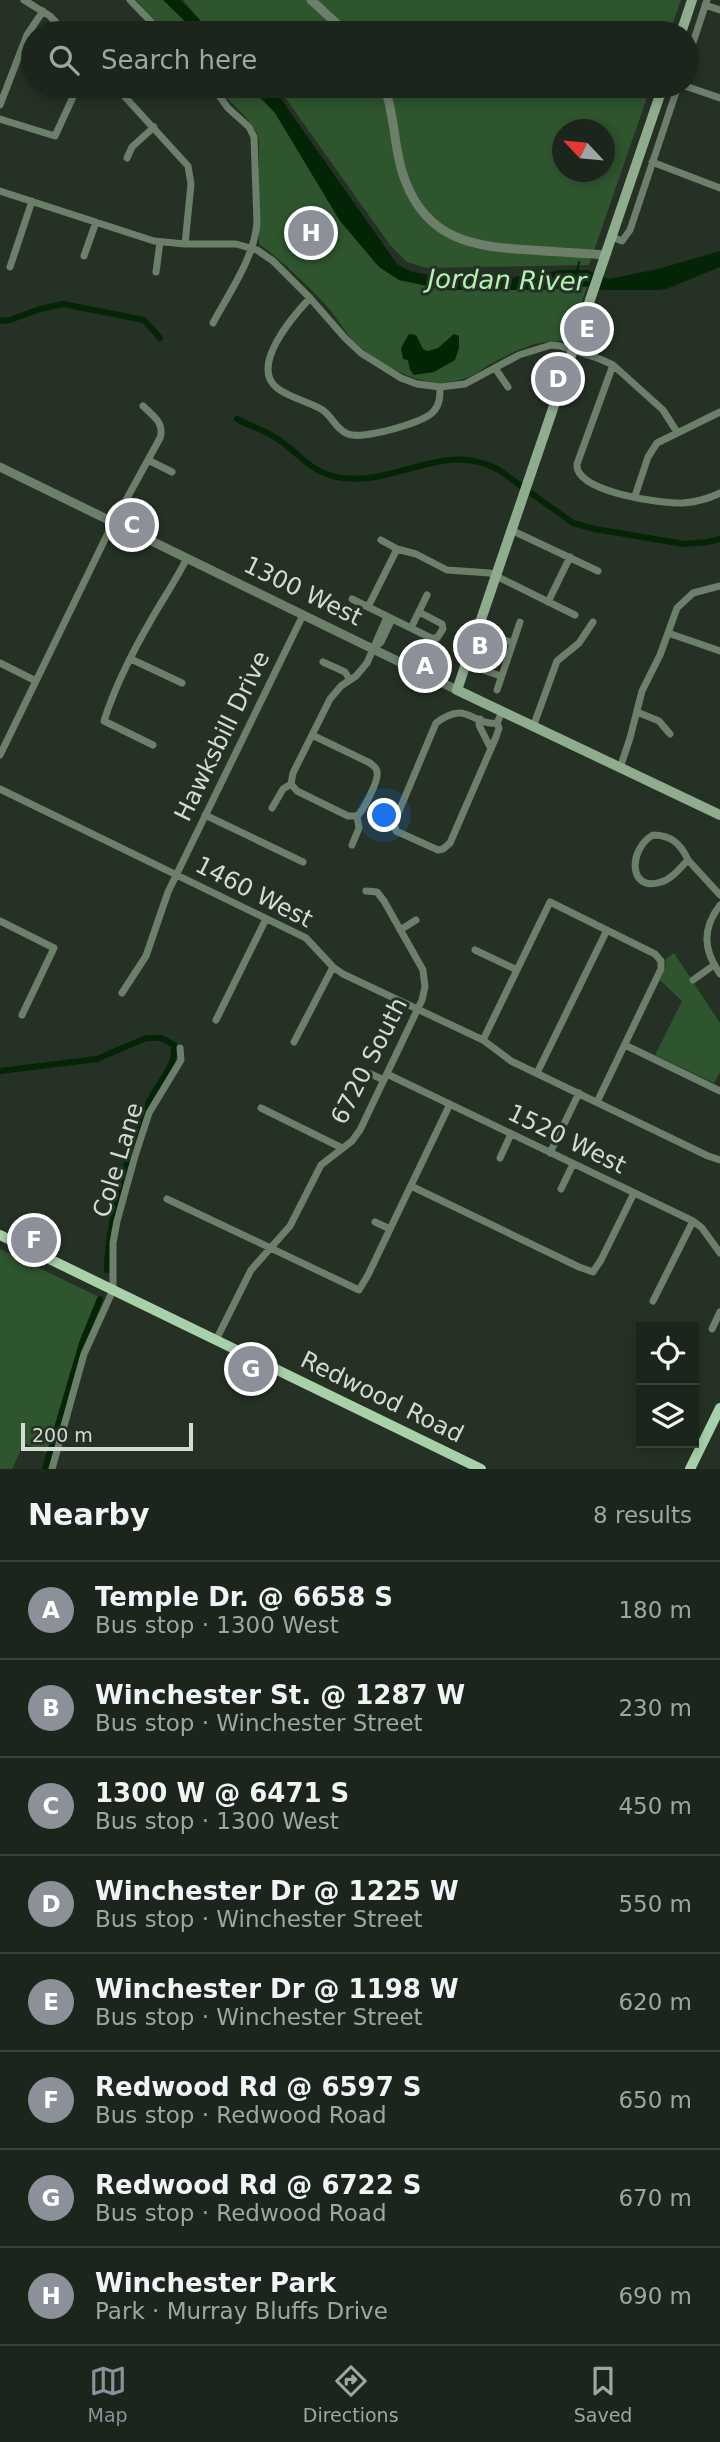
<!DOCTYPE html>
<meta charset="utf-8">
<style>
:root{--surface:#1c251c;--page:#293129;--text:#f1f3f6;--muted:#a0a5a3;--line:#3a423b;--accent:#8c9099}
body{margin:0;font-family:"DejaVu Sans",sans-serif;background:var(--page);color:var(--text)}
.controls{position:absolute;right:21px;bottom:21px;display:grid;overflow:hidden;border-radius:0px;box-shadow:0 4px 10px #0003}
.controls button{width:63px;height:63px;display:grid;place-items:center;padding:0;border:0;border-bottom:2px solid var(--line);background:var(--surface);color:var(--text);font:35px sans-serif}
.compass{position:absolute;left:552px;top:119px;width:63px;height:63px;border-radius:50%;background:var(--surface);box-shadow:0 4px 10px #0003;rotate:296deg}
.scale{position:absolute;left:21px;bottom:18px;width:172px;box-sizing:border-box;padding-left:7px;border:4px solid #d4dbd4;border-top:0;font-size:19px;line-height:24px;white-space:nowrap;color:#d4dbd4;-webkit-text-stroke:5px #263125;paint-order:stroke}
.you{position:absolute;left:385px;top:816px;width:24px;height:24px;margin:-18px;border:5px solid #fff;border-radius:50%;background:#1a73e8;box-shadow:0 0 0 10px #1a73e833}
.badge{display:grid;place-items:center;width:46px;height:46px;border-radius:50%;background:var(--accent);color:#fff;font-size:23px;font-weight:700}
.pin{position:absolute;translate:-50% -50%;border:4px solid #fff;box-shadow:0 2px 7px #0006}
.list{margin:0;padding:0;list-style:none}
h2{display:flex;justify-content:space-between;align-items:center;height:91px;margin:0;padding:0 28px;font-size:30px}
h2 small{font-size:23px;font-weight:400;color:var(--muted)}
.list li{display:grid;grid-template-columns:46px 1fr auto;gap:21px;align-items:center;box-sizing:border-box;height:98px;padding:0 28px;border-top:2px solid var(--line)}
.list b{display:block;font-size:26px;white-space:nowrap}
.list p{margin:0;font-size:23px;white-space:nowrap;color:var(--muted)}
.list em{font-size:23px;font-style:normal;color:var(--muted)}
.icon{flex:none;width:38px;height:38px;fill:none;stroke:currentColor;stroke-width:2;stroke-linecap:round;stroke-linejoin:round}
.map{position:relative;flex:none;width:720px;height:1469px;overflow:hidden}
.search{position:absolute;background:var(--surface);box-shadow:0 4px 10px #0003;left:21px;right:21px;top:21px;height:77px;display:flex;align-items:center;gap:18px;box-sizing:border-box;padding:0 24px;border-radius:38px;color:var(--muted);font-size:26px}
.sheet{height:875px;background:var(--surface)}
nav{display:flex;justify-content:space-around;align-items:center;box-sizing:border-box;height:98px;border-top:2px solid var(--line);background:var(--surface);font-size:19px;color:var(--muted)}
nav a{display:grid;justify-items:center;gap:4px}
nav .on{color:var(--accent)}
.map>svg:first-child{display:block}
.green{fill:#2e552e;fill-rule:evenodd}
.water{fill:#042406}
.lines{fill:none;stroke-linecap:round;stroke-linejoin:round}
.stream{stroke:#042406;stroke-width:2}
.canal{stroke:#042406;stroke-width:6}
.minor{stroke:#6c7f6b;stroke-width:7}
.tertiary{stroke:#6c7f6b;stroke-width:9}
.secondary{stroke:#8fad8e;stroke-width:10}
.primary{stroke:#a9d1a9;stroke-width:10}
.labels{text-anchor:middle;stroke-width:6;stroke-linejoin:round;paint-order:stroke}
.street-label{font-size:24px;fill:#d4dbd4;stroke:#263125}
.water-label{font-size:26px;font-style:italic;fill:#b1f3b0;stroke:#263125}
</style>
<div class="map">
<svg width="720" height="1469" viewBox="0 0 720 1469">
<rect width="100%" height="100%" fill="#263125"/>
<path class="green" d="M136,0H173L198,33H167Z
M183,0H681L669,33H211Z
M217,86H254L272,104L390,267L433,283L589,280L571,336L567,342C537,338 513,352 487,366C480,371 472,377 463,379C456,381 445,383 437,383C410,382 366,356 349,336C341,326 335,315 327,306C306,284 284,262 259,244V139C253,118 229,104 217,86Z
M273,86H651L589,265L427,268L407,262L390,245L284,96ZM562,130H604V172H562Z
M674,953L720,1023V1072L714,1083L655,1055L682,1001L660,980L666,966L665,960Z
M0,1249L99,1297C78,1350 63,1399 51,1455L24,1443L12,1469H0Z"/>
<path class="water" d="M163,0H180L213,33H197Z
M249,86H270L276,92L397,264L412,272L445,278L510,279L518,276L547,278V273L561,270H587L609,279L658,269L720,251V267L666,289L657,290H602L590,286L583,287L577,283L573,287L543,290H446L399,280L379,267L340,221L275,113Z
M409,334L416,335L423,349L428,351L438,348L454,334L459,336V348L455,360L434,372L414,375L410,370L408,360L403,359L401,348Z"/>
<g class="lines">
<path class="stream" d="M276,93L286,86
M577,271L579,262"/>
<path class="canal" d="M0,321L10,320L40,309L63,304L144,320L160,338
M237,419C248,425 260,429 271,435C299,450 308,474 343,478C399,485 444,440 499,470L573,523L595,529L684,544L708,542L720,539
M0,1071L97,1059L146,1038H161L174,1045C177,1065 159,1081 151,1098C145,1109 141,1122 137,1133C121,1177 108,1224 107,1270
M45,1469L82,1343L100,1299"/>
<path class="minor" d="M24,0L50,16L66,33
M130,0L162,33
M705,5L720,10
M687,61L707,0
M115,86L188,166L191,184L185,244
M212,86L228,108L249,127L254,137L257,223C254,258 229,293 213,323
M685,86L720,98
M0,105L27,35L43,11
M0,119L55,136L78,86
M127,158L132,147L154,127
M652,162L720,188
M0,191L154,241L185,244H236L257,250L273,261L310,298L345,338L361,353L401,378L417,384L440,387L465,384L519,355L551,345L560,346L600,359L613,365L663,410L677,432
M612,237L622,241L630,230L678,86
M84,256L96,222
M10,267L32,201
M156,272L160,242
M310,298C294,315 249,366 277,388C290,398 307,401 321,409C332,415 335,429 348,434C362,440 423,423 433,412C440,405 440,396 440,387
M613,365L577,464C574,492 662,504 683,503C696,502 708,499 720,493
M495,368L508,387
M148,460L172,472
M635,496L648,457L657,443L720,412
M511,530L598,571
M381,540L397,549L416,554L447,570L490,573L575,615
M352,599L431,638H437L443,629L442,624L419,612
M548,602L570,557
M368,607L397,549
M411,628L427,595
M478,631L513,643
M668,633L720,651
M374,648L381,642L392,619
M131,659L182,683
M323,662L345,672L350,680
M0,663L36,681
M480,669L501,676
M497,690L520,622
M637,712L659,721L670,734
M480,719L479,725L491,749
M497,723L499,728L496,737L450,843L443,849L438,850L396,831L394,823L436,723C468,699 471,726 497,723L502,712
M533,727L557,661L579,643L593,622
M312,735L370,763C373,766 377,767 377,772C379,781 363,811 357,816
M153,745L104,721C115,686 133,651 151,620C163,599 176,580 187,558
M0,755L109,531L160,438C165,423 153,416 143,406
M620,768L630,738L642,691L660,655L677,608L693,593L720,586
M291,784L297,791L348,816H357
M0,789L306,938L333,967L343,974L483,1040L511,1061L708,1156L720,1160
M272,808L283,789L291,784L293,773L330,699L341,686L356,676L367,663L387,617
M205,815L303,862
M653,835C671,835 681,844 688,860C680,868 672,879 661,882C628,893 628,849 653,835Z
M352,845L359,828L357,816
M688,860L720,895
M720,905C702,929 703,949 720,974
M0,921L54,948L22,1015
M400,930L416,920
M475,950L517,970
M693,980L714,965
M122,993L146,956L168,892L303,615
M216,1020L266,919
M483,1040L550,902L655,954L661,961V969L597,1102
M294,1042L333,967
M625,1045L720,1091
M364,1071L384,1080
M537,1073L607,930
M387,1074L693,1221L702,1228L720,1253
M261,1108L342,1148
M550,1153L579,1093
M500,1158L511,1134
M411,1186L579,1267L593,1272L601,1260L634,1193
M561,1189L573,1164
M167,1199L359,1290L368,1275L450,1104
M375,1222L390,1229
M653,1301L693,1221
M712,1329L720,1312
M216,1340L251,1270L290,1226L321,1165L352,1141L360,1130L422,1000L425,987L423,970L384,901L377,892L366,891
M52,1469L84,1354L113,1290V1243L117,1221L135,1156L149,1113L181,1060L180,1048"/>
<path class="tertiary" d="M311,0L347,33
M384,86C396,117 393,150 405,180C427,240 474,247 531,250C556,252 581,253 606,255
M0,467L457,690"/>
<path class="secondary" d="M681,33L692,0
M663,86L457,690L720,815"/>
<path class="primary" d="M0,1235L481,1469
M690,1469L720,1408"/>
</g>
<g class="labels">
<g class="street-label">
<text transform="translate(303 591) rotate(26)" y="8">1300 West</text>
<text transform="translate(222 736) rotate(-64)" y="8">Hawksbill Drive</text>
<text transform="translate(254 892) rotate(27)" y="8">1460 West</text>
<text transform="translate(369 1061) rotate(-63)" y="8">6720 South</text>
<text transform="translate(567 1139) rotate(26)" y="8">1520 West</text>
<text transform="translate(118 1160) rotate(-73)" y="8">Cole Lane</text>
<text transform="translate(382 1397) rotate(26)" y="8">Redwood Road</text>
</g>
<g class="water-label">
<text transform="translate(507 280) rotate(1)" y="9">Jordan River</text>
</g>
</g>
</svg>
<div class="controls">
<button><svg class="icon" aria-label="locate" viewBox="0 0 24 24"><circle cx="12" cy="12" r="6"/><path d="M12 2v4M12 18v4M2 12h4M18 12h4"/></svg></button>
<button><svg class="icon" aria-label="layers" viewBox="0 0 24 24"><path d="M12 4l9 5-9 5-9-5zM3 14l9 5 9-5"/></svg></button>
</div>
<svg class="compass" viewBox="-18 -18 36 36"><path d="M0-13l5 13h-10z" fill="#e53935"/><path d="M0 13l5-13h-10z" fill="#a0a5a3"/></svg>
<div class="scale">200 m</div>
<div class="you"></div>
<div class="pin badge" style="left:425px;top:666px">A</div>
<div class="pin badge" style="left:480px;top:646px">B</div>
<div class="pin badge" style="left:132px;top:525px">C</div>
<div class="pin badge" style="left:558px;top:379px">D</div>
<div class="pin badge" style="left:587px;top:329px">E</div>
<div class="pin badge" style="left:34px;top:1240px">F</div>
<div class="pin badge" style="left:251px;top:1369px">G</div>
<div class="pin badge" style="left:311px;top:233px">H</div>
<div class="search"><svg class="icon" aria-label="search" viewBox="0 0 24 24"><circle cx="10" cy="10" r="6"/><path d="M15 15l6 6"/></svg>Search here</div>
</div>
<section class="sheet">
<h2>Nearby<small>8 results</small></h2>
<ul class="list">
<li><span class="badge">A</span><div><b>Temple Dr. @ 6658 S</b><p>Bus stop · 1300 West</p></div><em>180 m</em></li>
<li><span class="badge">B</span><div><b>Winchester St. @ 1287 W</b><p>Bus stop · Winchester Street</p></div><em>230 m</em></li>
<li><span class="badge">C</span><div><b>1300 W @ 6471 S</b><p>Bus stop · 1300 West</p></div><em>450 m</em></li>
<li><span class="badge">D</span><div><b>Winchester Dr @ 1225 W</b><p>Bus stop · Winchester Street</p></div><em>550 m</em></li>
<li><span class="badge">E</span><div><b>Winchester Dr @ 1198 W</b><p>Bus stop · Winchester Street</p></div><em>620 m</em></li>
<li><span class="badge">F</span><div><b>Redwood Rd @ 6597 S</b><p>Bus stop · Redwood Road</p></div><em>650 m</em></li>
<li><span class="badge">G</span><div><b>Redwood Rd @ 6722 S</b><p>Bus stop · Redwood Road</p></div><em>670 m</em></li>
<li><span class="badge">H</span><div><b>Winchester Park</b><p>Park · Murray Bluffs Drive</p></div><em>690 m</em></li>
</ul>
</section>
<nav>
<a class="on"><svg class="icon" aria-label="map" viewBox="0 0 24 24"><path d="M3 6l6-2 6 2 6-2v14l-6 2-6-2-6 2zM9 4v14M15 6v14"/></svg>Map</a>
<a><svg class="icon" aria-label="directions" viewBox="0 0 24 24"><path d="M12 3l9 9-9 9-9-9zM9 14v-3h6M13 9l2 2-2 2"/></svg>Directions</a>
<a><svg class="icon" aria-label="saved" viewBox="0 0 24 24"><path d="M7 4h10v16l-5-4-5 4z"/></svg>Saved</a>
</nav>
